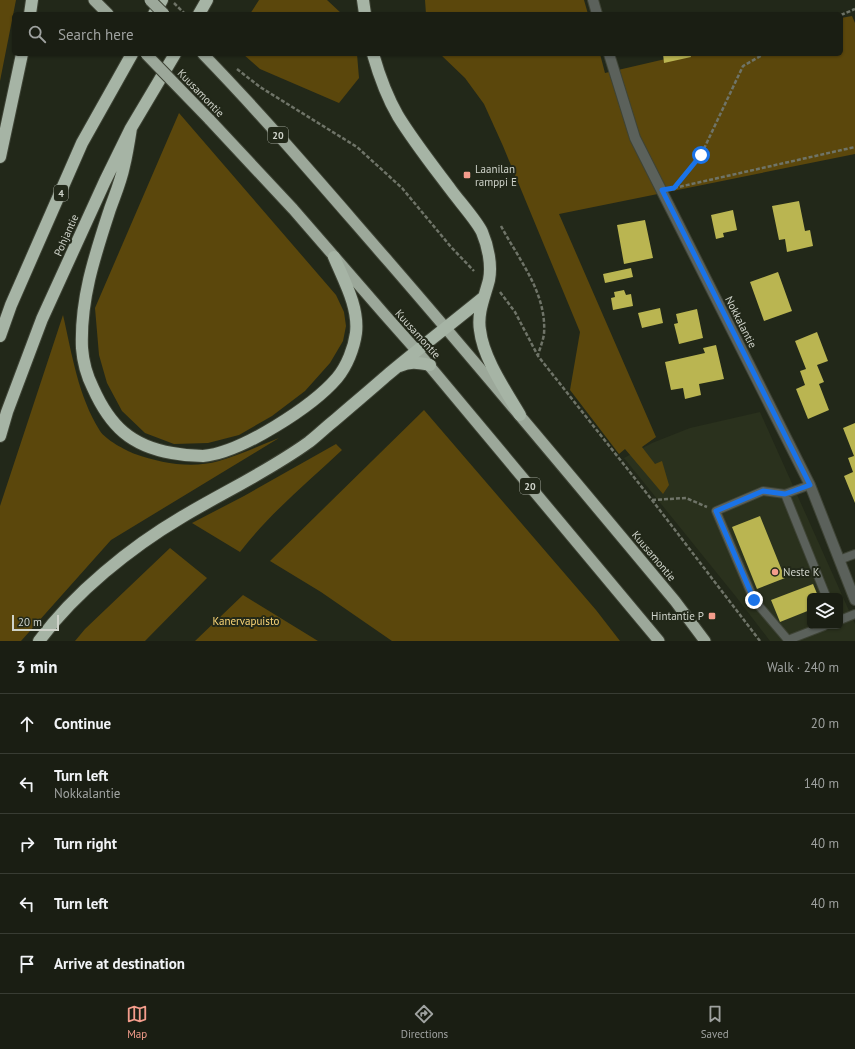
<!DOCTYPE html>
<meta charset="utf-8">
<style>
:root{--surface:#1a1e13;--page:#23271c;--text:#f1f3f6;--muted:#9fa2a0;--line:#383c33;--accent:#f49d8c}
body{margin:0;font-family:"PT Sans",sans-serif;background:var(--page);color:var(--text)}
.controls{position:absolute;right:12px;bottom:12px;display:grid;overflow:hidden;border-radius:6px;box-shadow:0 1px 3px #0004}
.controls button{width:36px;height:36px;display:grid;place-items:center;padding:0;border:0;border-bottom:1px solid var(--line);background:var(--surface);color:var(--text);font:20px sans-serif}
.scale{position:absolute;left:12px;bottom:10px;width:47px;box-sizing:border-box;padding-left:4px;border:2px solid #cfd3ca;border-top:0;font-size:11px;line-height:14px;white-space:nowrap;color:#cfd3ca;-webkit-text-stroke:3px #222819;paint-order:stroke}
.stop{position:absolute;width:12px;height:12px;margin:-9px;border:3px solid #1a73e8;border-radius:50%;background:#fff}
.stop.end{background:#1a73e8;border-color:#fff;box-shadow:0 1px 4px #0008}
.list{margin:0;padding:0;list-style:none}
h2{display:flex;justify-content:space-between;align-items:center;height:52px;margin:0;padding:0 16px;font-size:17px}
h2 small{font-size:13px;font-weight:400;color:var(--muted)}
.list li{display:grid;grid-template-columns:26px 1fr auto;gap:12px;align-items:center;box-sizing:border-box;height:60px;padding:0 16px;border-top:1px solid var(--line)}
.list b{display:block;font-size:15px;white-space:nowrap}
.list p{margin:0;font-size:13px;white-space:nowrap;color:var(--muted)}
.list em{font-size:13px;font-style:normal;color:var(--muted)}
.icon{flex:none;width:22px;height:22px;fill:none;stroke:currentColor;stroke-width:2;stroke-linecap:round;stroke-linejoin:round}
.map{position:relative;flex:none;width:855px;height:641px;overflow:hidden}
.search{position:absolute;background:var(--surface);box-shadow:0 1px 3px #0004;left:12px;right:12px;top:12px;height:44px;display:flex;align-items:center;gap:10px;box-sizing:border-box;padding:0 14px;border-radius:6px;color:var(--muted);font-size:15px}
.sheet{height:352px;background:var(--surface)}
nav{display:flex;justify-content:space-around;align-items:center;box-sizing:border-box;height:56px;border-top:1px solid var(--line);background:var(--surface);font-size:11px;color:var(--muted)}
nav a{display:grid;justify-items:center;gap:2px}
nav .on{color:var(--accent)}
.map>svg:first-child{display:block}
.built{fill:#2a311d;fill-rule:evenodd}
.green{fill:#5b470c}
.building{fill:#bab551}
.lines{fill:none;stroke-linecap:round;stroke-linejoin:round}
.service-casing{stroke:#3e4335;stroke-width:10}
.minor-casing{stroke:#3e4335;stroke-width:12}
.trunk-casing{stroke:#3e4335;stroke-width:13}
.motorway-casing{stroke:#3e4335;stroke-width:14}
.path{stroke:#6f7468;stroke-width:2.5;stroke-dasharray:4 2;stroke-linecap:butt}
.service{stroke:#5b615b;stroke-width:8}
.minor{stroke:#5b615b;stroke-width:10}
.trunk{stroke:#9ca89a;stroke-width:11}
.motorway{stroke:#a6b4a5;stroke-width:12}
.trunk-bridge-casing{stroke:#3e4335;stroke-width:13;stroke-linecap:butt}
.trunk-bridge{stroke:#9ca89a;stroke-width:11}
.route{stroke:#1a73e8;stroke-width:5}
.poi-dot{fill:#f49d8c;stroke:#222819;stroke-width:1.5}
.labels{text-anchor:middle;stroke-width:4;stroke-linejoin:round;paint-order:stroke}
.shield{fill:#222819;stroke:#9ba095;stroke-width:1}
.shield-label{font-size:10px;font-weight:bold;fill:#cfd3ca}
.street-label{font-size:11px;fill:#cfd3ca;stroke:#222819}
.poi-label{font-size:11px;fill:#cfd3ca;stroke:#222819;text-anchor:start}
.park-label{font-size:11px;fill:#fcd677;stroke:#222819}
</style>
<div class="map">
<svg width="855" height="641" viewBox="0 0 855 641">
<rect width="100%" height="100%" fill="#222819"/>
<path class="built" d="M760,412L855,624V641H770L737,598L624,458L652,443L690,428ZM810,596H840V626H810Z"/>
<path class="green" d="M0,0H16L0,81Z
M259,0H327L342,14H250Z
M425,0H584L588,14H426Z
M852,16L855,23V154L559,214L656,437L642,447L655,464L662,461L669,485L663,494L625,449L619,454L570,390L580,332L503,146L484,104L465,78L440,54H600L605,73L687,54H841V18Z
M243,54H357L359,78L339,103L260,69Z
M179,113L336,295L344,312L346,326L343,341L330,363L305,391L272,416L239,435L208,443L174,444L145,433L122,411L107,383L99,355L95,308Z
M63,315C72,354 78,396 100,431C106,440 125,450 135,454C161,463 191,469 219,461C239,455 259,446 279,438L111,540L21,641H0V506Z
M424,410L596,610L620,641H392L321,592L270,561Z
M336,444L342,450C307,483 269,514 240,552L192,523L244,496Z
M170,548L207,578L145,641H75L85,629Z
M243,595L318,641H195Z"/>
<path class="building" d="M663,54H690L691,57L664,63Z
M799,201L805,231L810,230L813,246L787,252L785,239L779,240L772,206Z
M733,210L737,230L723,233L724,237L716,239L711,215Z
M645,220L653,258L624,264L617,225Z
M631,268L633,277L605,283L603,274Z
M778,272L792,311L764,321L750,282Z
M624,290L626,295L631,294L633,306L613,310L611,298L615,297L614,292Z
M660,308L663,323L642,328L638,313Z
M697,309L703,338L679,344L674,324L678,323L676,314Z
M817,332L828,361L817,365L824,382L819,384L829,410L808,419L796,389L805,385L800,371L806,369L795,341Z
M716,345L724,379L699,384L701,395L685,399L683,388L671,390L665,362L705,353L703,348Z
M855,423V503L844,476L853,472L848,458L854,456L843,428Z
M760,516L785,578L757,589L732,527Z
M813,584L818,596H810V610L780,622L771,600Z"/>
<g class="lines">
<defs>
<path id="service" d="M810,485L785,494L763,491L716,511L754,600L788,640L824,626
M785,494L826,596
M839,560L855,554
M840,620L855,614"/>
<path id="minor" d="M593,0L597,14
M609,54L635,138L810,485L855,600"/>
<path id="trunk" d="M94,0L108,14
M203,54C268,121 328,192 389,262C486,374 580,487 675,601L705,641
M209,119L293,209L385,315L417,351L659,641"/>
<path id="motorway" d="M363,0L365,14
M30,14L32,0
M154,14L162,0
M199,14L207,0
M373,54C379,75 387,97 398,116C414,142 433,166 451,190C459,201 477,221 482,232C488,246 492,265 489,280C485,296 477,313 480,330C483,358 506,391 520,415
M131,128C129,141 127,154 124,166C121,181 115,195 110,209C95,255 80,299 82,348C83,362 87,376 93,388C110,426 131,446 172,453C182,455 193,456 203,456C241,453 313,406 337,378C347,366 354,348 356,333C359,307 344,281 334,257
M0,157L22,54
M0,336L11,305L82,143L132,54
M400,366C410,361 419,363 430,365
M0,436L7,412L42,319L105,181L131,128L175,54
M39,641C74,593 131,547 182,517C224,492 269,471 309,442C318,435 326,427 335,420C351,406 368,392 385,377C417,350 451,324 484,297"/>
</defs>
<use href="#service" class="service-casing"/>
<use href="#minor" class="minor-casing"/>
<use href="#trunk" class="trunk-casing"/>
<use href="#motorway" class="motorway-casing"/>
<path class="path" d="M174,3L185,14
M841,15L855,9
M237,69L260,87L357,147L402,188L451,247L474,271
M675,187L701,155L743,66L764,54
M674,188L855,147
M501,226C519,260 547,293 544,334C543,341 540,348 538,355
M500,292L515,312L538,356L652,500L760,641
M652,500L686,498L707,507"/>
<use href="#service" class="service"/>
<use href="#minor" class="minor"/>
<use href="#trunk" class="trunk"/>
<use href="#motorway" class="motorway"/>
<defs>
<path id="trunk-bridge" d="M150,0L164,14
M146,54L209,119"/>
</defs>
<use href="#trunk-bridge" class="trunk-bridge-casing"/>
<use href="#trunk-bridge" class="trunk-bridge"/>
</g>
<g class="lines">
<path class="route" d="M701,155L674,188L662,190L810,485L785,494L763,491L716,511L754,600"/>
</g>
<g class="poi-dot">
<rect x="463" y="171" width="8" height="8" rx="2"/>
<circle cx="775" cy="572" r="4"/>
<rect x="708" y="612" width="8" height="8" rx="2"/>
</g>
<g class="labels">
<g class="shield">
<rect x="268" y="127" width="20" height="16" rx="3"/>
<rect x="54" y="185" width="14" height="16" rx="3"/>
<rect x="520" y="478" width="20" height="16" rx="3"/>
</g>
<g class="shield-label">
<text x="278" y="139">20</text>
<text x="61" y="197">4</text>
<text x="530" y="490">20</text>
</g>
<g class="street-label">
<text transform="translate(201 93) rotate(46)" y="4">Kuusamontie</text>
<text transform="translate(66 235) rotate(-66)" y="4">Pohjantie</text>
<text transform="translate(741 322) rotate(63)" y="4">Nokkalantie</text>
<text transform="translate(418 334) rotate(48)" y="4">Kuusamontie</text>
<text transform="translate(654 556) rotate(50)" y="4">Kuusamontie</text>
</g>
<g class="poi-label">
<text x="475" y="173">Laanilan<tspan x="475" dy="13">ramppi E</tspan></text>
<text x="783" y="576">Neste K</text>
<text x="704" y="620" text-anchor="end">Hintantie P</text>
</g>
<g class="park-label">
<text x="246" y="625">Kanervapuisto</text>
</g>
</g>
</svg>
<div class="controls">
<button><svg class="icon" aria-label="layers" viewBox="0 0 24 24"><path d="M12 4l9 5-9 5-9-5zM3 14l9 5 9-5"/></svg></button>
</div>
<div class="scale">20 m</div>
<div class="stop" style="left:701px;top:155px"></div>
<div class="stop end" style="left:754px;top:600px"></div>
<div class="search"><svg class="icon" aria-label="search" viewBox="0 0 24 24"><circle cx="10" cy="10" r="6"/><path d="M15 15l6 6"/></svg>Search here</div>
</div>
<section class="sheet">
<h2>3 min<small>Walk · 240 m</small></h2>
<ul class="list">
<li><svg class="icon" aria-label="ahead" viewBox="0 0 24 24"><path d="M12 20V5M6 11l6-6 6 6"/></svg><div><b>Continue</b></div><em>20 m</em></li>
<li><svg class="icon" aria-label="left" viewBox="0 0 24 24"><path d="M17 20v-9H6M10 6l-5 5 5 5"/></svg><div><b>Turn left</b><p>Nokkalantie</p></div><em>140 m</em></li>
<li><svg class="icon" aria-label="right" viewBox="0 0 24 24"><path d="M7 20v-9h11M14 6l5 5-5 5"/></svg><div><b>Turn right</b></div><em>40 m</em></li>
<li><svg class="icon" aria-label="left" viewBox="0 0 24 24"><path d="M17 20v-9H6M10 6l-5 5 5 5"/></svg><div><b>Turn left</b></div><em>40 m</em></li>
<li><svg class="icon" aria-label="arrive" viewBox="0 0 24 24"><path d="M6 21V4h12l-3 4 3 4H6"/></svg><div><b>Arrive at destination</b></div></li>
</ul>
</section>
<nav>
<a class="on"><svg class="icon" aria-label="map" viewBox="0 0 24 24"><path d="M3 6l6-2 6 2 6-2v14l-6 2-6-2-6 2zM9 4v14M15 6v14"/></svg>Map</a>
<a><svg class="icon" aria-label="directions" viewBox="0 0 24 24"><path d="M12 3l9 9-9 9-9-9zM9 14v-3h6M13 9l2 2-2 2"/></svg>Directions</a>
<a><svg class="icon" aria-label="saved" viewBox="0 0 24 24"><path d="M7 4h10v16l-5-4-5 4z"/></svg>Saved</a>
</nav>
